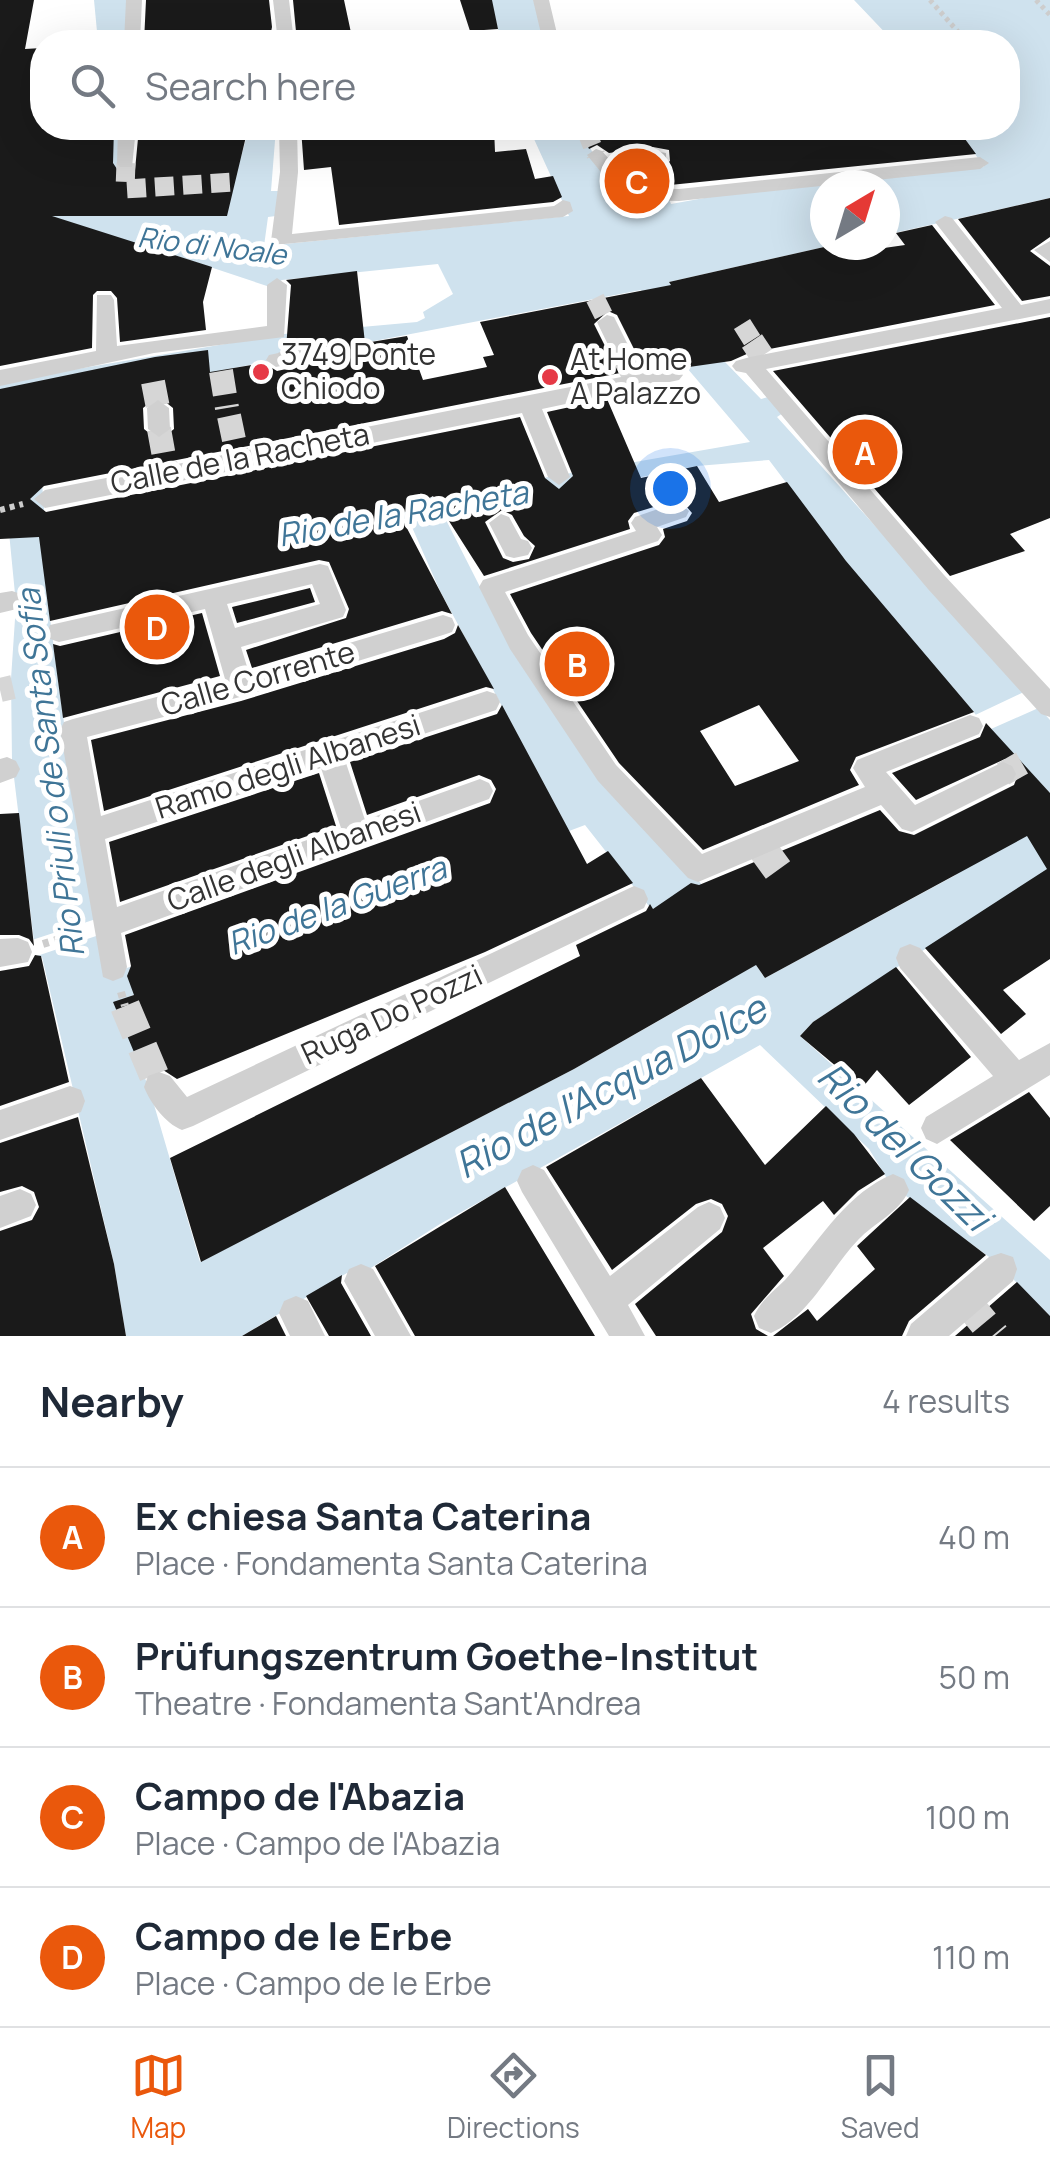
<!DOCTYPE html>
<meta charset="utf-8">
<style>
:root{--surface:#fff;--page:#f2f2f3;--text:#1f2937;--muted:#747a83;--line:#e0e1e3;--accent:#ea580c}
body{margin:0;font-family:Manrope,sans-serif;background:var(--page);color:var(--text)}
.compass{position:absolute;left:810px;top:170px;width:90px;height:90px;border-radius:50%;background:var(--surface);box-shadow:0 10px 40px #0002;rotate:38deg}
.you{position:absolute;left:670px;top:488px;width:35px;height:35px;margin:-25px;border:8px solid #fff;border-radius:50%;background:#1a73e8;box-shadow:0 0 0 15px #1a73e833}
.badge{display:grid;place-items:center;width:65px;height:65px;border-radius:50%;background:var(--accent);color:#fff;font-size:32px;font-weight:700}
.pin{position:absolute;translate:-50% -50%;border:5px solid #fff;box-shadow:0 2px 10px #0006}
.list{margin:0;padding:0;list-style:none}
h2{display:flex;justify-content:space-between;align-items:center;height:130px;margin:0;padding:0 40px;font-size:42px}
h2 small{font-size:32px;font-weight:400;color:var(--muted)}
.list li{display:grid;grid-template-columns:65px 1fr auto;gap:30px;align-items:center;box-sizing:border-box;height:140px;padding:0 40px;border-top:2px solid var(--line)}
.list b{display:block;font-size:38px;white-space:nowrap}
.list p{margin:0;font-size:32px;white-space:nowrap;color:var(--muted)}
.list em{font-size:32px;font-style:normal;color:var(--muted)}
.icon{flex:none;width:55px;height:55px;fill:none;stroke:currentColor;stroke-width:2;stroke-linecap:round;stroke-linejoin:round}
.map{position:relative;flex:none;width:1050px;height:1336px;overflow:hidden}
.search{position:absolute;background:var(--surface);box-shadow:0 10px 40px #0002;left:30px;right:30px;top:30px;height:110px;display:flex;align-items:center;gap:25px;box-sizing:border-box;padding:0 35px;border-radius:40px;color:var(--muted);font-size:38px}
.sheet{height:690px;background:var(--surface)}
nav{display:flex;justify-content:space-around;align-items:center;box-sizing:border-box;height:140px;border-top:2px solid var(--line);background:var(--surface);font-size:28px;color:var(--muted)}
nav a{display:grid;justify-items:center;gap:5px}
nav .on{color:var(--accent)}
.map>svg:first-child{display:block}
.water{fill:#cfe2ee;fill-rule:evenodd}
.pier{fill:#fff}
.building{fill:#1a1a1a;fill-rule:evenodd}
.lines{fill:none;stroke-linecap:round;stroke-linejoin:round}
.pedestrian-tunnel-far2{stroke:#d6d6d6;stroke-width:19;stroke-dasharray:19 9;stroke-linecap:butt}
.pedestrian-tunnel-far1{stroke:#d6d6d6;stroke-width:24;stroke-dasharray:24 11;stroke-linecap:butt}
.pedestrian-tunnel{stroke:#d6d6d6;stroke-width:30;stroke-dasharray:30 15;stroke-linecap:butt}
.path-far2{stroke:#cdcdcd;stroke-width:5;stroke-dasharray:4 4;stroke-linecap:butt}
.path-far1{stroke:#cdcdcd;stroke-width:6;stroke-dasharray:5 5;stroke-linecap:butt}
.path{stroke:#cdcdcd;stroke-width:8;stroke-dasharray:6 6;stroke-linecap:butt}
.pedestrian{fill:#d0d0d0;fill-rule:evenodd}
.path-bridge{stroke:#cdcdcd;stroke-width:6;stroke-dasharray:5 5;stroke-linecap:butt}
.poi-dot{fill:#e63946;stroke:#fff;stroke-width:4}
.labels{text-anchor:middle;stroke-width:10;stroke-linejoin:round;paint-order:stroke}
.far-water-label{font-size:28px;font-style:italic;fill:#3f7597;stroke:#fff}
.poi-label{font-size:30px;fill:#333;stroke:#fff;text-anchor:start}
.street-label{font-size:30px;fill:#333;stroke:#fff}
.water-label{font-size:32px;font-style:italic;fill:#3f7597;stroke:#fff}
.near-water-label{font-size:38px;font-style:italic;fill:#3f7597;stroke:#fff}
</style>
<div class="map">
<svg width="1050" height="1336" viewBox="0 0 1050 1336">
<rect width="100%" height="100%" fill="#fff"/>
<path class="water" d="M94,0H129L127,42H98Z
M491,0H536L546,42H501Z
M854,0H1050V198L885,235V185H825V245H833L669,282L725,362L761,399L768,397L783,413L777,417L1050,720V793L976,715L850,567L769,460L697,466L444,516L509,644L697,878L765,978L954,876L1050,809V868L813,1022L800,1036L1050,1260V1316L996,1262L891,1185L869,1149L760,1045L440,1224L352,1280L347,1273L242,1336H126L114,1264L42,957L36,958L12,761L11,679L16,604L0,440V382L284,334L417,322L425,318L423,312L453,294L438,264L282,280L270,287L174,255L0,210L96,167L97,128H123L120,212L241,157L249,128H276L271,191H278L276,216L268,217L264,246L569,216L529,128H580L618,202L668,197L671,204L732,193L984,167L957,128H1008V42H894ZM641,290L687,368L750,442L267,526L44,570V506L35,406ZM408,518L440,591L561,816L124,969L80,842L46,589ZM585,825L652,910L657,907L720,986L574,1069L200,1262L150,1091L115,1002Z"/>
<path class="pier" d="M1028,690L1043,706L991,729L971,717Z
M99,918L102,934L31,958L29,941Z"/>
<path class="building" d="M0,0H34L25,49L42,48V128H114L113,163L117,169L135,170L139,128H248L227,216H52L212,267L203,302L206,330L120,342L117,298L111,291H97L93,295L92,348L0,366Z
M146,0H269L272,27L269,42H144Z
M293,0H344L353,42H297Z
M460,0H492L498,29L470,31Z
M301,128H494L495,152L526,149L535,179L553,176L562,197L553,202L339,225L331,167L304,170Z
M580,128H665L666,139L815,128H884L887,132L957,128L976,154L670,185L661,169L670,161L669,150L653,147L609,153L597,145L589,149Z
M1050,198V237L1030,251L1050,266V296L1022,301L958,219Z
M932,225L995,305L749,353L731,361L682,368L671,363L44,486L30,499L46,512L520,417L545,478L559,489L573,476L547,412L607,399L641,478L697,466L719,502L787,482L846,561L974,712L856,757L850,770L859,785L703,850L619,763L531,633L510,594L659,545L665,537L663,529L687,521L692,513L680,499L634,513L628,521L630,529L484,576L433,496L400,515L452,614L442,611L252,668L246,650L346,618L349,609L329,562L319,560L50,621L39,537L0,539V389L155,357L208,350L210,372L264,363L277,371L319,362L324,355L319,344L286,348L291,285L286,280L357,271L365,343L407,336L423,380L487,367L483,357L494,355L480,322L671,285L669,282L833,245L842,254L905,245L896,233ZM608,311L617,315L636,353L630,364L613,362L594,324ZM158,396L173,408L174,429L159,441L144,429L143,408ZM502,510L512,515L524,536L535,546L529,559L513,562L503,558L485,522ZM759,705L799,761L735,786L700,731Z
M1050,317V518L1010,534L1025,551L950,576L773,371Z
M310,588L315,602L237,623L232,607Z
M202,613L220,676L63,718L53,644L60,646Z
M458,625L494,689L486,687L104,811L91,740L241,701L444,639L455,633Z
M502,705L587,864L608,851L633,883L485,952L177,1079L160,1068L144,1076L113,1002L134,995L127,976L131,966L125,935L490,803L496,789L491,780L479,775L367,815L350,762L497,714Z
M986,723L1050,793V959L1003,990L1026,1014L1001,1034L925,948L1047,869L1027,836L765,978L756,965L574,1069L201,1262L170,1158L580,956L576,945L646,911L650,904L653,909L691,883L699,885L880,810L899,831L914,835L1014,785L1019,772L1014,763L1005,759L916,800L892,773L980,737Z
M319,773L336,826L120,902L109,842Z
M19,813L34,946L29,939L19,935H0V814Z
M35,955L41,956L69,1082L0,1106V971L29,966Z
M896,967L971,1057L909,1105L877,1070L862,1088L800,1036L813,1022Z
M701,1078L765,1165L826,1106L854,1134L885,1174L858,1191L834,1215L823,1201L763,1248L784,1276L751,1314L756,1329L768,1336H656L635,1304L722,1232L728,1216L722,1204L711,1199L696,1204L612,1270L546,1167Z
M1029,1092L1050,1118V1206L1034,1221L950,1140Z
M78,1117L114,1264L126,1336H0V1231L32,1220L39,1207L34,1192L22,1186L0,1192V1143Z
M505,1187L595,1336H415L375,1266Z
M910,1197L986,1255L909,1321L902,1336H773L808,1309L817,1321L875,1269L857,1246Z
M342,1275L341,1283L371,1336H329L306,1296Z
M1017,1282L1050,1316V1336H955Z
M276,1316L286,1336H242Z"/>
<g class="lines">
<path class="pedestrian-tunnel-far2" d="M585,128L596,155
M126,163L125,189L235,182
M595,298L607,322
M742,324L754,343"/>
<path class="pedestrian-tunnel-far1" d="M752,341L762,356
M623,355L636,380
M221,371L227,408
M153,382L158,408
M229,416L238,459
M159,429L167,473
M0,690L13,687
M1003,774L1022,763"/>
<path class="pedestrian-tunnel" d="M762,848L778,870
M125,1006L159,1087
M965,1300L995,1336"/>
<path class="path-far2" d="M930,0L967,42
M1036,0L1050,15"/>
<path class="path-far1" d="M0,510L23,504"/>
<path class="path" d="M43,944L79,933
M121,992L125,1006"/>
<path class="pedestrian" d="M126,0H142L140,42H124Z
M273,0H289L294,42H278Z
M533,0H549L559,42H543Z
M497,33L503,34V42H436L444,37Z
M118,128H136L132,167H120L117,163Z
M279,128H297L298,172L292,234L554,206L563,200L570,202L573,211L563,217L274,245L271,241L280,172Z
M596,149L602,151L625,177C635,164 649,149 666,153V161L649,172L636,188L679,189L980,157L989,163L980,169L679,201L629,200L622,198L587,155Z
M945,216L952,218L1021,305L1050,299V313L766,369L944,575L1050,689V717L1041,714L928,589L746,373L736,371L732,366L736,361L750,357L1002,308L935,222Z
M1050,241V262L1034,250Z
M277,278L287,285L284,337L154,353L0,386V370L96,351L97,295H111L114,300L117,346L267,326V285Z
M607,315L614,317L633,355L630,360H616L613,355L597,322Z
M311,346L318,348L321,353L318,358L276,367L266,360L269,355Z
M672,367L679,370L683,375L679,380L542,409L570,477L559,485L548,477L522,413L45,508L34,499L45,490Z
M158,400L169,408L170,429L159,437L148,429L147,408Z
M678,502L689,511L686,517L657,527L662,535L658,541L505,592L528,635L616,765L702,854L865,787L853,768L857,760L970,715L979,718L983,726L979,734L886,772L915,805L1003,762L1012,766L1016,774L1012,782L912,832L902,829L881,805L698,882L688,878L598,781L510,649L479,587L483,580L636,531L631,523L635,517Z
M501,514L509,517L521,539L528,541L532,548L528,555L514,558L506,556L489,523Z
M320,564L328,566L346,610L343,617L241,647L249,673L443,615L452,618L455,625L452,632L443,635L240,697L87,737L101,816L487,691L496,694L500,702L496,710L345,760L365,820L480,779L489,783L493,791L489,799L121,933L127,967L123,977L113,981L103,977L60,730L64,722L73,719L225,679L205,609L59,642L50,639L47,632L50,625ZM312,584L320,604L235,628L227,604ZM321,768L341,828L117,907L105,839Z
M12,591L21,594L24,601L21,608L0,613V593Z
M7,757L16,761L20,769L16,777L0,783V759Z
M634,886L644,890L648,899L644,908L193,1126L182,1130C165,1123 151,1104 144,1087L148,1076L159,1072L170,1076L187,1097Z
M18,938L28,942L32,952L28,962L0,967V939Z
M910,944L920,948L1019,1060L1050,1043V1075L937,1144L926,1139L921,1128L926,1117L993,1076L900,968L896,958L900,948Z
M70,1086L81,1090L85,1101L81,1112L0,1140V1110Z
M533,1165L544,1170L610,1276L698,1207L709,1202L720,1207L725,1218L720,1229L628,1305L645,1336H609L522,1192L517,1181L522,1170Z
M893,1174L904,1179L909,1190C900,1212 874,1223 858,1240C830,1269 810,1316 771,1333L759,1328L754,1316C761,1300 773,1292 785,1280C818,1243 845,1194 893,1174Z
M20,1189L31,1194L36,1205L31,1216L0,1228V1196Z
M1001,1253L1013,1257L1017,1269L1013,1281L949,1336H906L911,1324L989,1257Z
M361,1264L373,1269L411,1336H375L344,1281L349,1269Z
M296,1296L308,1301L325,1336H290L279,1313L284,1301Z"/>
<path class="path-bridge" d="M281,352L283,359"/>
</g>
<g class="poi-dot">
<circle cx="261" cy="372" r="10"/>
<circle cx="550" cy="377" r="10"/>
</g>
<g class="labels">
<g class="far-water-label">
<text transform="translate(212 246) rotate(7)" y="10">Rio di Noale</text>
</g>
<g class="poi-label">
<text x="281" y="365">3749 Ponte<tspan x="281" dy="34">Chiodo</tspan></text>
<text x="570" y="370">At Home<tspan x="570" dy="34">A Palazzo</tspan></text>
</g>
<g class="street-label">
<text transform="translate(240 459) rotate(-11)" y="10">Calle de la Racheta</text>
<text transform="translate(258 679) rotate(-16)" y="10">Calle Corrente</text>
<text transform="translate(288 767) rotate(-18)" y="10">Ramo degli Albanesi</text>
<text transform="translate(294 857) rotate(-20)" y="10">Calle degli Albanesi</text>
<text transform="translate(392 1015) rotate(-25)" y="10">Ruga Do Pozzi</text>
</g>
<g class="water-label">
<text transform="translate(403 514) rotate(-10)" y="11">Rio de la Racheta</text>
<text transform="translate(51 773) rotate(-97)" y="11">Rio Priuli o de Santa Sofia</text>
<text transform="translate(337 906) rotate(-20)" y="11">Rio de la Guerra</text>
</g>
<g class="near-water-label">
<text transform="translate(611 1087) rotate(-28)" y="13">Rio de l'Acqua Dolce</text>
<text transform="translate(904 1147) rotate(44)" y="13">Rio del Gozzi</text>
</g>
</g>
</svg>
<svg class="compass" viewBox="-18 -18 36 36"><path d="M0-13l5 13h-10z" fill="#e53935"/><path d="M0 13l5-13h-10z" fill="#747a83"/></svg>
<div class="you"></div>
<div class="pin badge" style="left:865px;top:452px">A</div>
<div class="pin badge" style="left:577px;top:664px">B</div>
<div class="pin badge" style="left:637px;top:181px">C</div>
<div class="pin badge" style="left:157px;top:627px">D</div>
<div class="search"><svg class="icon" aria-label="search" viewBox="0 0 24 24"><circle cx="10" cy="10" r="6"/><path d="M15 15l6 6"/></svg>Search here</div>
</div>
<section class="sheet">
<h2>Nearby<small>4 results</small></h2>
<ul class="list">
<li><span class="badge">A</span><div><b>Ex chiesa Santa Caterina</b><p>Place · Fondamenta Santa Caterina</p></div><em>40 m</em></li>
<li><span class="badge">B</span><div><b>Prüfungszentrum Goethe-Institut</b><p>Theatre · Fondamenta Sant'Andrea</p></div><em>50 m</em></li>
<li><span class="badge">C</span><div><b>Campo de l'Abazia</b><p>Place · Campo de l'Abazia</p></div><em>100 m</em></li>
<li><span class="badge">D</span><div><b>Campo de le Erbe</b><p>Place · Campo de le Erbe</p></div><em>110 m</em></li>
</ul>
</section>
<nav>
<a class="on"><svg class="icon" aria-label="map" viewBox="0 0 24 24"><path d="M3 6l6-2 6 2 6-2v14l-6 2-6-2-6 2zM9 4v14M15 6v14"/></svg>Map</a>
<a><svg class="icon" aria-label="directions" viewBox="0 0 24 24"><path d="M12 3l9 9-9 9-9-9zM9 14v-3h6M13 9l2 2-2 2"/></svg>Directions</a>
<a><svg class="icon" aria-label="saved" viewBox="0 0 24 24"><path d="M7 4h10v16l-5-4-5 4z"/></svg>Saved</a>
</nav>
